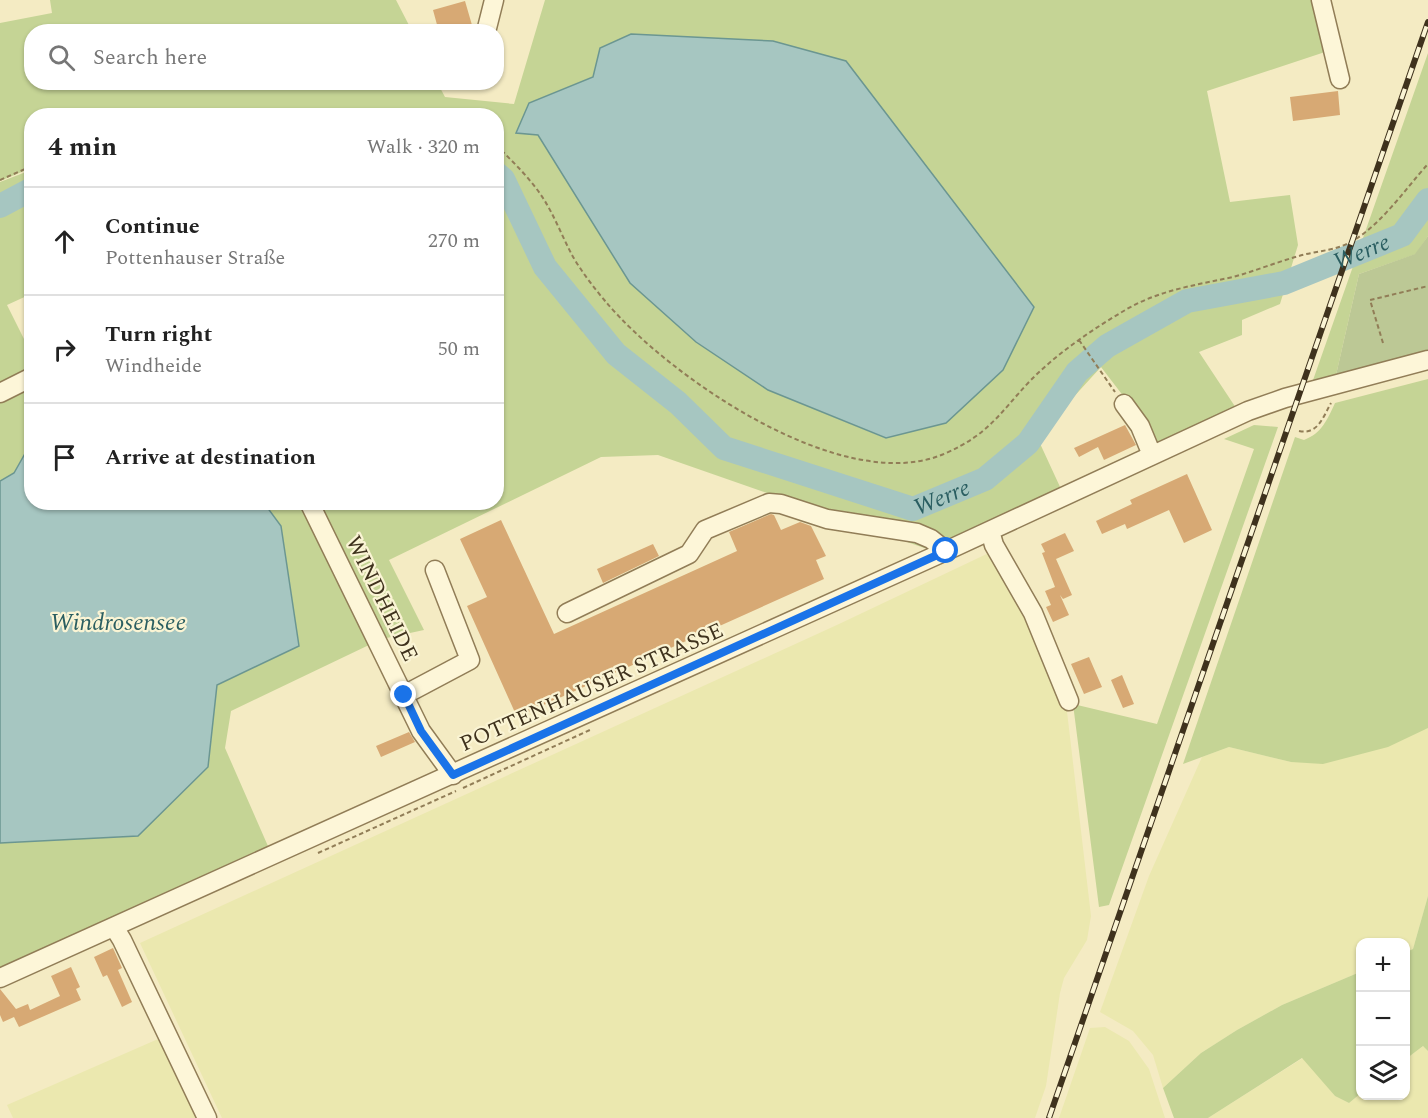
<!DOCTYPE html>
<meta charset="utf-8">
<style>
:root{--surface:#fff;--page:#f6f6f6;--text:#222;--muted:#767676;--line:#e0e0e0}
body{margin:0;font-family:Spectral,serif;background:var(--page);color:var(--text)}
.controls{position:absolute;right:18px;bottom:18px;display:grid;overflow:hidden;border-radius:12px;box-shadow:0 2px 4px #0004}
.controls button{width:54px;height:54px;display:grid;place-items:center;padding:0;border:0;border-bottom:2px solid var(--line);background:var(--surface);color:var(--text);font:30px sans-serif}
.stop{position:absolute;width:18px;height:18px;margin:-14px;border:4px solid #1a73e8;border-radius:50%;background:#fff}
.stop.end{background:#1a73e8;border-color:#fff;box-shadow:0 2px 6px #0008}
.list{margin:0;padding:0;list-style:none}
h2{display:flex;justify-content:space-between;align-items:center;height:78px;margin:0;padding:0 24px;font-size:26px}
h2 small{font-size:20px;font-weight:400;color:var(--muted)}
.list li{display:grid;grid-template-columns:39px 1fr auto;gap:18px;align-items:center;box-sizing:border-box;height:108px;padding:0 24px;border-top:2px solid var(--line)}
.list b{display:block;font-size:22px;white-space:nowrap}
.list p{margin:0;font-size:20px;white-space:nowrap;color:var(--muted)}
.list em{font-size:20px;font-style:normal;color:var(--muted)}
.icon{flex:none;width:33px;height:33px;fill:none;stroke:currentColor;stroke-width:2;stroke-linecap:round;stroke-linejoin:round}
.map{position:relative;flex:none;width:1428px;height:1118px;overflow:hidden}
.search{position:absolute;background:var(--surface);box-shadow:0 2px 4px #0004;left:24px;top:24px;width:480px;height:66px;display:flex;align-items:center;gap:15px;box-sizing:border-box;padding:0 21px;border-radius:24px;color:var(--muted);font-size:22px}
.panel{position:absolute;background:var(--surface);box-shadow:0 2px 4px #0004;left:24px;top:108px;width:480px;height:402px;border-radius:24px}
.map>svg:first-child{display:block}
.farmland{fill:#ebe8af}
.green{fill:#c5d495;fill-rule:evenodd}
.cemetery{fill:#bcc895}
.water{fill:#a6c6c1;stroke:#6b9691;stroke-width:1.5}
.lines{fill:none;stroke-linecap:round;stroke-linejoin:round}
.river{stroke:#a6c6c1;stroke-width:24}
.building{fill:#d7a974}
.minor-casing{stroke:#917d57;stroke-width:21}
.path{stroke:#917d57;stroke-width:2;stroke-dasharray:4.5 3;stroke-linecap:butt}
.minor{stroke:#fdf6d8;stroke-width:18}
.rail-casing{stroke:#3f321d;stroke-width:6}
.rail{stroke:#faf4d4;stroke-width:4;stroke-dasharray:11;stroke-linecap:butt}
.route{stroke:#1a73e8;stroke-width:8}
.labels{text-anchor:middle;stroke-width:4.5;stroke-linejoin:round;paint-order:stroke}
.street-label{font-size:22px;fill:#3f321d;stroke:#faf4d4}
.water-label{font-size:24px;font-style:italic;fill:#2a5e61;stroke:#faf4d4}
</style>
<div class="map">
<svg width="1428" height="1118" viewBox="0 0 1428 1118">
<rect width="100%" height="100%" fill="#f4ebc3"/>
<path class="farmland" d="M993,551L1066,703L1091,916L1087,940L1064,978L1060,993L1046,1086L1035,1118H222L140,943L839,624Z
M1428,728V896L1413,949L1406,952V942H1360V972L1282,1005L1237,1030L1201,1053L1163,1088L1153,1055L1133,1031L1100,1012L1149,876L1202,757L1229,747L1291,762Z
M1105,1027L1129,1041L1149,1069L1165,1118H1059L1090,1028Z
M165,1036L206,1118H13L7,1105Z
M1423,1046L1428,1051V1118H1208L1303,1058L1335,1096L1349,1103L1360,1094L1406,1096V1059Z"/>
<path class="green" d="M50,0H396L412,31L32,32V82H437L445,97L514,104L545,0H1314L1328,51L1207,91L1230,202L1290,195L1298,245L1280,304L1242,320V335L1199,352L1236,408L1156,446L1134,410L1101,367L1037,437L1061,489L930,550L658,455L601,457L389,560L424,630L382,639L318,503L496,502V116H32L31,168L0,181V23L52,13ZM600,48L1003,370L946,423L885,438L768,390L696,342L630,283L538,135L529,103L593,77Z
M1428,53V236L1416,254L1359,274L1336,375L1312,383Z
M31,170V294L7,305L31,353V443L14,473L0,481V182Z
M1428,379V728L1388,747L1323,764L1291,762L1229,747L1183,764L1295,437L1304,440C1322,433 1327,420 1335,403Z
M1254,425L1278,427L1109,905L1099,907L1073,704L1157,724L1254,449L1224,439Z
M264,503H299L369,645L231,711L225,748L271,853L0,972V843L138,836L208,767L217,685L299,646L281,526Z
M1428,896V1051L1423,1046L1406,1059V952L1413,949Z
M1360,972V1094L1349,1103L1335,1096L1302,1058L1208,1118H1174L1163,1088L1201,1053L1237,1030L1282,1005Z"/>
<path class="cemetery" d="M1428,236V351L1336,375L1359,274L1415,254Z"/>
<path class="water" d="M631,34L773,41L846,61L1034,307L1003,370L946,423L886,438L768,390L696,342L630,283L538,135L516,133L529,103L593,77L600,48Z
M31,443L32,502L264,503L281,526L299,646L217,685L208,767L138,836L0,843V481L14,473Z"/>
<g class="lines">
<g class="river">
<path id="s1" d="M496,173L503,179L545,267L616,354L678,403L724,448L913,509L985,479L1028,443L1077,372L1107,346L1187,301L1284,283L1402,235L1428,200"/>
<path d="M0,206L32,189"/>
</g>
</g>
<path class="building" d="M465,1L474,32H439L433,10Z
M1338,91L1340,115L1293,121L1290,97Z
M1125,425L1136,445L1104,460L1098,447L1079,457L1074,448Z
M1187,474L1212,530L1184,543L1169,510L1127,529L1125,524L1102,534L1096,521L1132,504L1130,500Z
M771,514L774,515L781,530L800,522L811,526L826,556L816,560L824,579L517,717L467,606L487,597L460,539L501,520L554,634L737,551L729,532Z
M1065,533L1074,551L1056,559L1072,595L1063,599L1060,595L1069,615L1053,622L1046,607L1051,605L1045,591L1055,587L1042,553L1045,552L1041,544Z
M653,544L659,556L603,583L597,569Z
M1089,657L1102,687L1084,694L1071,664Z
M1122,675L1134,704L1123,708L1111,680Z
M409,732L415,742L381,757L376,746Z
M113,948L122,968L118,970L132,1002L122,1007L107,975L103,977L94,957Z
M71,967L80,987L76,989L81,1000L19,1027L14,1017L3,1022L0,1015V989L16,1009L28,1004L30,1010L60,996L51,976Z"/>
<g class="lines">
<defs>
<path id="minor" d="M1321,0L1340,79
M486,32L494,0
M0,393L32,377
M1124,404L1140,426L1152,455
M309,502L421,731L453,775
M990,531L994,545L1033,613L1069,701
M567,613L689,554L705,530L769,503L781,504L827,519L917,533L931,539L946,551
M404,695L470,660L435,570
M114,927L122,940L207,1118
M0,978L946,551L1248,411L1285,398L1428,360"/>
</defs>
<use href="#minor" class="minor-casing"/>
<path class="path" d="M496,145C513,162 530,178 543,198C554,215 562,236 572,255C581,271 594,288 606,302C669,377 845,499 946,453C989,434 999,414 1029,382C1057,353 1093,329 1127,309C1160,290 1196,285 1233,277C1255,271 1277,262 1299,256C1312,252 1327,251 1339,247C1374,236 1404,190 1428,164
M0,180L32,166
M1079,340L1115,392
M1383,343L1370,300L1428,286
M1299,431C1318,435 1323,417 1331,403
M463,788L592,729
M318,853L456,791"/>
<use href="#minor" class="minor"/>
<defs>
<path id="rail" d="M1049,1118L1428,22"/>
</defs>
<use href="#rail" class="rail-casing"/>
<use href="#rail" class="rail"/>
</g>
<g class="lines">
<path class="route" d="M404,695L421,731L453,775L946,551"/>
</g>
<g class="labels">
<g class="street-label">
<text transform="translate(383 598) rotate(64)" y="8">WINDHEIDE</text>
<text transform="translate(591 686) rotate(-24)" y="8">POTTENHAUSER STRASSE</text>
</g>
<g class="water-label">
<text dy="8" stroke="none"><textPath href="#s1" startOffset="1095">Werre</textPath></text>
<text dy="8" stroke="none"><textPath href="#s1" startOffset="592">Werre</textPath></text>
<text x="118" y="630">Windrosensee</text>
</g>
</g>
</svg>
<div class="controls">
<button>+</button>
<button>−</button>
<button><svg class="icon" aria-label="layers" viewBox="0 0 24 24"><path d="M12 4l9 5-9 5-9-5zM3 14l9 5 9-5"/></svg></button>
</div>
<div class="stop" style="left:946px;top:551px"></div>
<div class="stop end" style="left:404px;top:695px"></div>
<div class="search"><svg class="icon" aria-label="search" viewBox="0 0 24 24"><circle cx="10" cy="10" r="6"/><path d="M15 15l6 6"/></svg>Search here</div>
<section class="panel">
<h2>4 min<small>Walk · 320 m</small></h2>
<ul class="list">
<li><svg class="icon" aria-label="ahead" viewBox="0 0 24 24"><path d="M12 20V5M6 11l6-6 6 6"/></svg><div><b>Continue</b><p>Pottenhauser Straße</p></div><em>270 m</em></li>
<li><svg class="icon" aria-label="right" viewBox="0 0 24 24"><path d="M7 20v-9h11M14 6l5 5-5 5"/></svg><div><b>Turn right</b><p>Windheide</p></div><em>50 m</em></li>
<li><svg class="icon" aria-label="arrive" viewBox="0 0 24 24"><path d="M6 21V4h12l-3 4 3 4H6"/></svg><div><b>Arrive at destination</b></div></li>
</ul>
</section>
</div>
